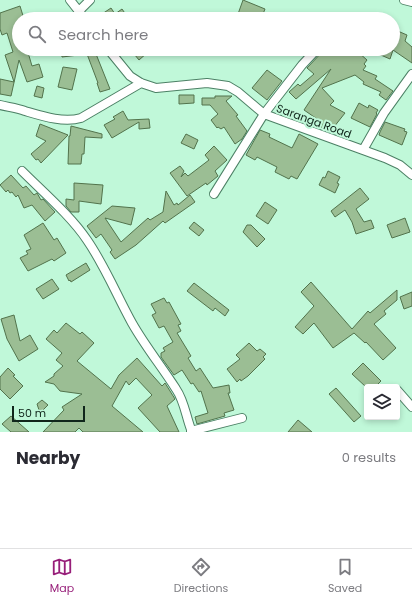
<!DOCTYPE html>
<style>
:root{--surface:#fff;--page:#f7f7f7;--text:#2b2b33;--muted:#7c7c81;--line:#e1e1e2;--accent:#971e79}
body{margin:0;font-family:Poppins,sans-serif;background:var(--page);color:var(--text)}
.controls{position:absolute;right:12px;bottom:12px;display:grid;overflow:hidden;border-radius:4px;box-shadow:0 2px 6px #0003}
.controls button{width:36px;height:36px;display:grid;place-items:center;padding:0;border:0;border-bottom:1px solid var(--line);background:var(--surface);color:var(--text);font:20px sans-serif}
.scale{position:absolute;left:12px;bottom:10px;width:73px;box-sizing:border-box;padding-left:4px;border:2px solid #10261b;border-top:0;font-size:11px;line-height:14px;white-space:nowrap;color:#10261b;-webkit-text-stroke:3px #c0f8d9;paint-order:stroke}
.list{margin:0;padding:0;list-style:none}
h2{display:flex;justify-content:space-between;align-items:center;height:52px;margin:0;padding:0 16px;font-size:17px}
h2 small{font-size:13px;font-weight:400;color:var(--muted)}
.icon{flex:none;width:22px;height:22px;fill:none;stroke:currentColor;stroke-width:2;stroke-linecap:round;stroke-linejoin:round}
.map{position:relative;flex:none;width:412px;height:432px;overflow:hidden}
.search{position:absolute;background:var(--surface);box-shadow:0 2px 6px #0003;left:12px;right:12px;top:12px;height:44px;display:flex;align-items:center;gap:10px;box-sizing:border-box;padding:0 14px;border-radius:22px;color:var(--muted);font-size:15px}
.sheet{height:116px;background:var(--surface)}
nav{display:flex;justify-content:space-around;align-items:center;box-sizing:border-box;height:56px;border-top:1px solid var(--line);background:var(--surface);font-size:11px;color:var(--muted)}
nav a{display:grid;justify-items:center;gap:2px}
nav .on{color:var(--accent)}
.map>svg:first-child{display:block}
.building{fill:#9bbe94;stroke:#52734c}
.lines{fill:none;stroke-linecap:round;stroke-linejoin:round}
.street-casing{stroke:#4c8065;stroke-width:10}
.street{stroke:#fff;stroke-width:8}
.labels{text-anchor:middle;stroke-width:4;stroke-linejoin:round;paint-order:stroke}
.street-label{font-size:11px;fill:#10261b;stroke:#c0f8d9}
</style>
<div class="map">
<svg width="412" height="432" viewBox="0 0 412 432">
<rect width="100%" height="100%" fill="#c0f8d9"/>
<path class="building" d="M243,0L265,9L261,19H250L238,14Z
M20,6L24,19H19V49H27L32,66L39,64L43,77L27,82L19,60L11,96L0,94V79L14,82L5,55L13,52L7,33L2,35L0,29V13Z
M111,8L115,14L122,9L129,19H106L102,14Z
M393,29L407,35L405,41L412,47V63L393,50L390,59L367,49H393Z
M61,49H94L110,89L100,92L97,83H98L87,54L62,57Z
M130,49H144L147,53L139,60Z
M347,49H360L358,52L367,60L364,64L366,66L363,70L377,76L375,79L393,91L386,100L379,95L381,92L363,84L364,82L355,75L322,88L334,101L330,105L345,113L330,132L321,127L323,123L304,110L331,69L296,99L289,92L298,84L300,86L314,74L307,68L324,50L328,55Z
M63,67L77,69L72,90L58,87Z
M267,70L282,81L267,100L252,88Z
M37,86L44,88L42,98L34,96Z
M179,95H194V103L179,104Z
M215,96H232L226,101L238,115L236,116L247,131L242,139L235,144L224,127L221,129L218,127L217,128L211,120L218,114L210,105H202V98H215Z
M359,103L368,108L369,105L378,110L376,113L377,114L370,127L351,118Z
M123,111L128,120L149,119L150,128L139,129V122L112,138L104,125L115,119L113,117Z
M385,122L405,129L404,131L407,132L402,145L379,135L380,132Z
M40,124L68,135L41,163L38,159L36,160L31,154L46,141L36,136Z
M71,126L102,134V138L85,137L84,154H82L81,164H68L69,136H70Z
M260,130L270,134L269,137L292,148L299,134L318,144L297,179L291,176L289,179L275,172L277,167L257,157L255,160L246,155Z
M186,134L198,140L194,149L181,143Z
M214,146L227,160L215,171L218,176L207,185L206,183L187,196L170,173L180,166L184,171L181,177L185,173L188,176L209,160L205,155Z
M328,171L340,177L337,183L339,184L335,193L319,185L323,177L325,178Z
M11,175L23,188L26,186L34,195L37,193L41,200L43,199L55,212L45,221L32,205L24,208L18,195L16,197L12,192L10,193L8,190L6,192L0,185Z
M74,183L103,185L101,204L79,201V212H71L66,206V199L74,200Z
M360,188L369,199L356,209L364,222L371,220L374,228L356,234L352,222L345,210L335,217L331,211Z
M166,191L174,205L177,203L178,205L190,195L195,202L165,223L163,221L136,245L115,259L110,252L112,250L101,234L96,238L87,226L112,206L135,208L131,225L105,218L121,242L148,218L150,220L163,212Z
M265,202L277,210L268,224L256,216Z
M405,218L410,232L392,238L387,225Z
M194,222L204,230L199,236L189,228Z
M43,223L54,240L57,238L66,253L54,261L52,259L28,271L20,258L28,254L26,251L31,249L24,235Z
M247,225H251L265,239L257,247L243,232Z
M86,263L90,270L71,282L70,280L69,281L66,275Z
M52,279L59,289L43,299L36,289Z
M311,282L352,329L368,311L370,313L397,290V300L384,311L386,314L374,324L396,348L383,360L366,342L365,343L354,333L333,348L314,323L303,334L295,327L314,306L301,292Z
M194,283L229,310L225,316L215,308L213,311L187,291Z
M412,292V306L404,309L400,297Z
M164,298L167,303L169,302L181,324L178,325L181,331L177,333L191,356L188,358L196,371L200,368L213,388L229,385L230,393H228L234,410L224,413L225,416L197,424L195,417L208,413L201,391L199,392L193,383L191,384L182,370L174,375L161,357V353L165,351L163,348L173,342L164,326L159,328L152,315L156,313L151,304Z
M14,315L20,341L30,335L38,349L19,361L7,339L1,319Z
M66,323L80,334L82,332L94,343L77,361L111,389L119,375L137,358L162,386L165,383L175,399L167,406L179,432H160L138,408L152,395L136,378L129,385L126,381L112,406L143,432H83L79,428L75,432H43L64,410L62,407L82,394L60,391L54,384L45,382L54,376V374L63,366L56,360L62,353L46,339L54,330L57,333Z
M249,343L257,351L260,349L266,354L263,357L265,359L248,376L241,381L240,379L237,382L227,369L240,359L236,355Z
M363,363L381,381L375,387H366L352,374Z
M8,368L15,375L13,376L23,386L10,399L0,389V377Z
M336,388L361,416L354,422L329,394Z
M42,400L48,405L40,413L37,404Z
M11,416L29,432H11L2,424Z
M298,420L312,432H288Z"/>
<g class="lines">
<defs>
<path id="street" d="M70,0L85,19
M404,0L412,2
M79,11L90,0
M108,49L130,76L141,83L156,88L207,83L228,86L238,92L264,114L385,158L400,165L412,175
M0,105C8,107 17,108 25,111C42,116 63,123 81,118L141,83
M363,150L384,113L412,74
M22,171C43,192 71,216 87,240C105,266 117,296 132,323C145,346 162,367 176,389C185,402 186,418 192,432
M214,194L264,114L302,65L317,49
M397,390L412,407
M191,431L242,418"/>
</defs>
<use href="#street" class="street-casing"/>
<use href="#street" class="street"/>
</g>
<g class="labels">
<g class="street-label">
<text transform="translate(314 121) rotate(20)" y="4">Saranga Road</text>
</g>
</g>
</svg>
<div class="controls">
<button><svg class="icon" aria-label="layers" viewBox="0 0 24 24"><path d="M12 4l9 5-9 5-9-5zM3 14l9 5 9-5"/></svg></button>
</div>
<div class="scale">50 m</div>
<div class="search"><svg class="icon" aria-label="search" viewBox="0 0 24 24"><circle cx="10" cy="10" r="6"/><path d="M15 15l6 6"/></svg>Search here</div>
</div>
<section class="sheet">
<h2>Nearby<small>0 results</small></h2>
<ul class="list">
</ul>
</section>
<nav>
<a class="on"><svg class="icon" aria-label="map" viewBox="0 0 24 24"><path d="M3 6l6-2 6 2 6-2v14l-6 2-6-2-6 2zM9 4v14M15 6v14"/></svg>Map</a>
<a><svg class="icon" aria-label="directions" viewBox="0 0 24 24"><path d="M12 3l9 9-9 9-9-9zM9 14v-3h6M13 9l2 2-2 2"/></svg>Directions</a>
<a><svg class="icon" aria-label="saved" viewBox="0 0 24 24"><path d="M7 4h10v16l-5-4-5 4z"/></svg>Saved</a>
</nav>
